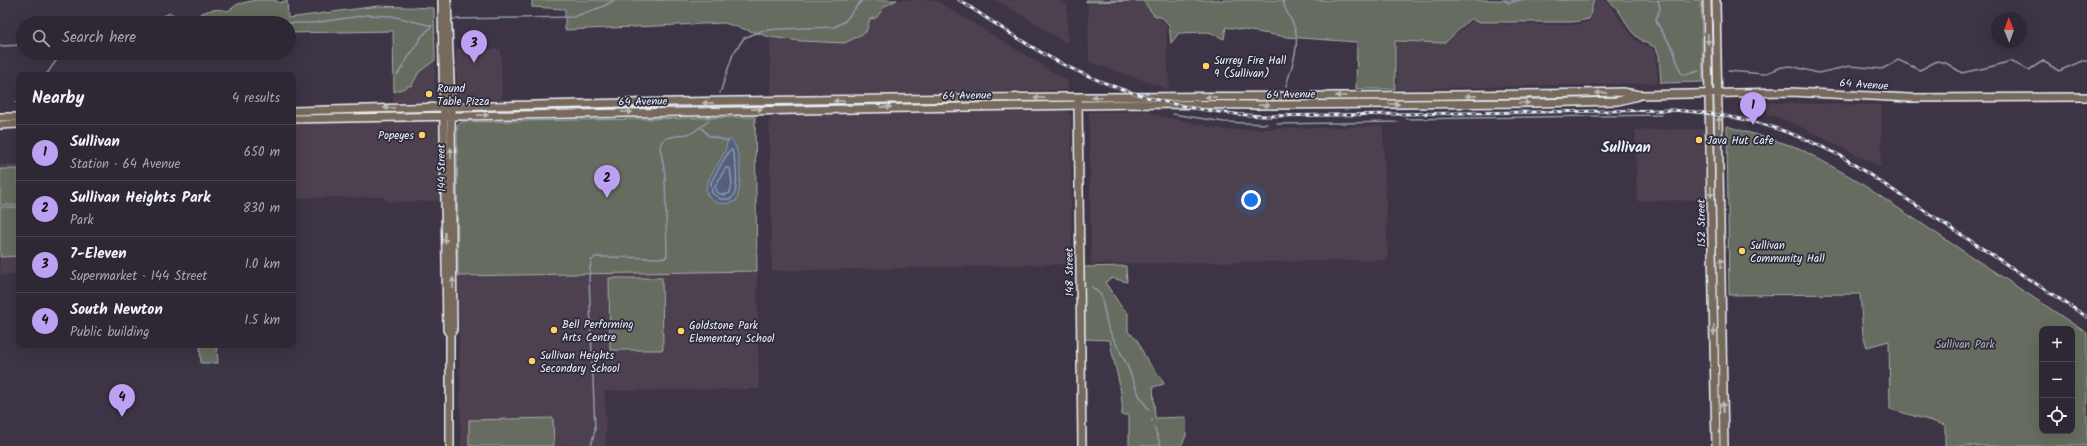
<!DOCTYPE html>
<meta charset="utf-8">
<style>
:root{--surface:#2e2734;--page:#362f3c;--text:#f1f3f6;--muted:#a7a5ac;--line:#49444f;--accent:#bca0f2}
body{margin:0;font-family:Kalam,sans-serif;background:var(--page);color:var(--text)}
.controls{position:absolute;right:12px;bottom:12px;display:grid;overflow:hidden;border-radius:8px;box-shadow:0 4px 16px #0002}
.controls button{width:36px;height:36px;display:grid;place-items:center;padding:0;border:0;border-bottom:1px solid var(--line);background:var(--surface);color:var(--text);font:20px sans-serif}
.compass{position:absolute;left:1991px;top:12px;width:36px;height:36px;border-radius:50%;background:var(--surface);box-shadow:0 4px 16px #0002;rotate:359deg}
.you{position:absolute;left:1251px;top:200px;width:14px;height:14px;margin:-10px;border:3px solid #fff;border-radius:50%;background:#1a73e8;box-shadow:0 0 0 6px #1a73e833}
.badge{display:grid;place-items:center;width:26px;height:26px;border-radius:50%;background:var(--accent);color:#111;font-size:13px;font-weight:700}
.pin{position:absolute;translate:-50% -33px;filter:drop-shadow(0 1px 2px #0008)}
.pin::after{content:'';position:absolute;top:21px;width:14px;height:12px;background:inherit;clip-path:polygon(0 0,100% 0,50% 100%)}
.list{margin:0;padding:0;list-style:none}
h2{display:flex;justify-content:space-between;align-items:center;height:52px;margin:0;padding:0 16px;font-size:17px}
h2 small{font-size:13px;font-weight:400;color:var(--muted)}
.list li{display:grid;grid-template-columns:26px 1fr auto;gap:12px;align-items:center;box-sizing:border-box;height:56px;padding:0 16px;border-top:1px solid var(--line)}
.list b{display:block;font-size:15px;white-space:nowrap}
.list p{margin:0;font-size:13px;white-space:nowrap;color:var(--muted)}
.list em{font-size:13px;font-style:normal;color:var(--muted)}
.icon{flex:none;width:22px;height:22px;fill:none;stroke:currentColor;stroke-width:2;stroke-linecap:round;stroke-linejoin:round}
.map{position:relative;flex:none;width:2087px;height:446px;overflow:hidden}
.search{position:absolute;background:var(--surface);box-shadow:0 4px 16px #0002;left:16px;top:16px;width:280px;height:44px;display:flex;align-items:center;gap:10px;box-sizing:border-box;padding:0 14px;border-radius:22px;color:var(--muted);font-size:15px}
.panel{position:absolute;background:var(--surface);box-shadow:0 4px 16px #0002;left:16px;top:72px;width:280px;height:276px;border-radius:8px}
.map>svg:first-child{display:block}
.built{fill:#4e414f}
.green{fill:#666c5f;stroke:#a7aeac;fill-rule:evenodd}
.water{fill:#55617d;stroke:#909bae}
.lines{fill:none;stroke-linecap:round;stroke-linejoin:round}
.shore{stroke:#adb7c7;stroke-width:1}
.stream{stroke:#909bae;stroke-width:1.5}
.major-casing{stroke:#e8f1f8;stroke-width:10}
.major{stroke:#77695c;stroke-width:7}
.rail-casing{stroke:#e8f1f8;stroke-width:3}
.rail{stroke:#2f2a3d;stroke-width:1.5;stroke-dasharray:4.5;stroke-linecap:butt}
.oneway{fill:#bbbbba}
.poi-dot{fill:#ffd166;stroke:#2f2a3d;stroke-width:1.5}
.labels{text-anchor:middle;stroke-width:3.5;stroke-linejoin:round;paint-order:stroke}
.poi-label{font-size:11px;fill:#e8f1f8;stroke:#2f2a3d;text-anchor:start}
.street-label{font-size:11px;fill:#e8f1f8;stroke:#2f2a3d}
.park-label{font-size:11px;fill:#aeb5b3;stroke:#2f2a3d}
.district-label{font-size:15px;font-weight:bold;fill:#e8f1f8;stroke:#2f2a3d}
</style>
<div class="map">
<svg width="2087" height="446" viewBox="0 0 2087 446">
<rect width="100%" height="100%" fill="#3d3445"/>
<filter id="ink" filterUnits="userSpaceOnUse"><feTurbulence type="fractalNoise" baseFrequency=".025" numOctaves="2"/><feDisplacementMap in="SourceGraphic" scale="8" xChannelSelector="R" yChannelSelector="G"/><feConvolveMatrix kernelMatrix="1 2 1 2 8 2 1 2 1" color-interpolation-filters="sRGB"/></filter>
<g filter="url(#ink)">
<path class="built" d="M897,0H935L1068,81V90L771,96L770,37L802,41L839,43L870,19L876,18L885,5Z
M993,0H1059L1067,4L1068,44L1002,3Z
M1596,0H1606L1636,41L1652,48L1655,53L1658,83L1397,89L1396,43H1437L1444,45L1472,21L1478,24L1575,25L1590,21Z
M1142,2L1166,24L1169,89L1089,62L1088,4Z
M456,49H501L502,99H463L457,94Z
M435,60V102H393L394,92L412,85L419,72Z
M1766,103L1882,105L1881,167L1789,121L1767,114Z
M1065,110L1071,116L1072,264L772,271L769,120L773,115Z
M1147,111L1156,115L1225,130L1383,126L1388,260L1091,264L1089,112Z
M442,118L443,201L389,202L383,197L293,198V122Z
M1704,129L1706,200L1637,201L1635,130Z
M19,164V274L0,275V165Z
M757,271L759,389L605,391L606,446H461L458,276Z"/>
<path class="green" d="M256,0H275L280,3L287,0L288,18L378,6L434,8L435,60L419,72L412,85L394,92L393,31L289,33V23H140L141,19H156L170,13L185,20H193C201,11 215,7 228,11L238,4Z
M532,0H897L885,6L876,18L870,19L866,32L845,43L802,41L770,37L724,23L565,30V9L532,7Z
M1086,0H1594L1589,19L1573,22H1476L1471,18L1445,43L1395,41V89H1356L1357,42L1287,37L1226,27L1224,39L1209,32L1179,33L1171,43L1169,25L1163,18L1154,15L1143,1L1086,2Z
M1608,0H1701L1703,82L1661,83L1659,55L1655,47C1622,34 1631,19 1608,0Z
M57,18C64,18 92,20 96,23H43L49,20Z
M755,117L757,271L458,276L457,126L461,122Z
M1727,126L1799,148L1851,177L2087,333V446H1945V425L1890,409L1889,341L1867,347L1863,335L1860,294L1729,295ZM2042,329H2072V431H2042Z
M0,169H19V205H0Z
M0,207H19V256L0,257Z
M1126,266L1127,282L1112,278L1105,282L1120,305L1128,313V332C1142,341 1139,347 1147,360C1153,369 1160,374 1164,384L1153,387L1155,418L1186,417V436L1181,446H1129V415H1122C1124,389 1113,365 1110,340L1083,339L1082,267Z
M609,278H662L663,350H610Z
M200,345H217L218,363H201Z
M553,418L554,446H469V420Z"/>
<path class="water" d="M728,140H731C742,149 742,189 736,201C729,204 721,205 714,201C694,190 718,168 723,155C726,150 726,145 728,140Z"/>
<g class="lines">
<path class="shore" d="M732,150C736,160 740,192 731,199H720L712,193L711,182L729,151Z
M726,168H730L732,183L730,193L725,195L718,193L715,187Z"/>
<path class="stream" d="M656,0H663
M1283,0C1284,12 1292,18 1295,29C1300,47 1291,68 1286,86
M1504,0L1509,3L1520,0
M1560,0H1565
M1658,0L1660,9L1656,18L1657,23L1673,49L1681,73L1685,75L1699,71
M453,19L573,17L602,7L615,0
M264,23H313L367,15L392,16L432,26
M0,46L23,45
M1728,71L1764,74L1782,67L1791,66L1818,73L1850,66L1882,69L1898,60L1920,70L1937,61L1946,63L1962,73C1978,69 1995,67 2010,61L2029,70L2043,61L2059,71L2082,61H2087
M46,75L58,58L64,53
M397,75L422,36L432,26
M720,93L733,54L744,38L761,31L778,29L835,27L845,21L862,0
M14,102H19
M1173,114L1224,122L1267,124
M1406,119L1661,115
M1277,124L1398,122
M702,128L709,136L728,141
M1092,287L1101,295L1108,328L1127,365L1139,395L1149,410
M1152,419V421
M1154,427L1161,446
M591,446L595,430L589,278L591,261L595,257H602L665,258L667,255L665,174L660,147L662,141L666,138L692,133L709,121"/>
<defs>
<path id="major" d="M442,0L447,330L450,334V446
M447,0L451,107L453,330L450,334
M1707,0L1716,446
M1716,0L1724,446
M1078,100L1082,446
M293,111C551,104 810,99 1068,97C1253,96 1438,97 1623,92L1640,95L1791,92L1910,98L2087,97
M0,117H19
M293,119L1142,104L1257,105L1534,103L1618,101L1638,96
M0,125L19,124"/>
</defs>
<use href="#major" class="major-casing"/>
<use href="#major" class="major"/>
<defs>
<path id="rail" d="M959,0C998,25 1037,53 1079,72C1138,99 1198,113 1263,116L1672,110C1738,114 1782,126 1841,156L2087,317"/>
</defs>
<use href="#rail" class="rail-casing"/>
<use href="#rail" class="rail"/>
</g>
<defs><path id="oneway-solid" d="M-6-.8H1V-3.2L6.5 0L1 3.2V.8H-6Z"/></defs>
<g class="oneway">
<use href="#oneway-solid" transform="translate(1708 39) rotate(89)"/>
<use href="#oneway-solid" transform="translate(1601 93) rotate(179)"/>
<use href="#oneway-solid" transform="translate(1341 96) rotate(179)"/>
<use href="#oneway-solid" transform="translate(1471 96) rotate(179)"/>
<use href="#oneway-solid" transform="translate(1097 97) rotate(180)"/>
<use href="#oneway-solid" transform="translate(1211 97) rotate(-179)"/>
<use href="#oneway-solid" transform="translate(1039 98) rotate(179)"/>
<use href="#oneway-solid" transform="translate(839 101) rotate(179)"/>
<use href="#oneway-solid" transform="translate(708 103) rotate(179)"/>
<use href="#oneway-solid" transform="translate(1524 103)"/>
<use href="#oneway-solid" transform="translate(1394 104)"/>
<use href="#oneway-solid" transform="translate(1264 105) rotate(-1)"/>
<use href="#oneway-solid" transform="translate(886 107) rotate(-1)"/>
<use href="#oneway-solid" transform="translate(389 108) rotate(179)"/>
<use href="#oneway-solid" transform="translate(757 109) rotate(-1)"/>
<use href="#oneway-solid" transform="translate(627 112) rotate(-1)"/>
<use href="#oneway-solid" transform="translate(483 115) rotate(-1)"/>
<use href="#oneway-solid" transform="translate(1719 122) rotate(-91)"/>
<use href="#oneway-solid" transform="translate(451 153) rotate(-91)"/>
<use href="#oneway-solid" transform="translate(1711 192) rotate(89)"/>
<use href="#oneway-solid" transform="translate(445 238) rotate(88)"/>
<use href="#oneway-solid" transform="translate(1721 263) rotate(-91)"/>
<use href="#oneway-solid" transform="translate(453 283) rotate(-91)"/>
<use href="#oneway-solid" transform="translate(1714 330) rotate(89)"/>
<use href="#oneway-solid" transform="translate(1723 407) rotate(-91)"/>
</g>
</g>
<g class="poi-dot">
<circle cx="1206" cy="66" r="4"/>
<circle cx="429" cy="94" r="4"/>
<circle cx="422" cy="135" r="4"/>
<circle cx="1699" cy="140" r="4"/>
<circle cx="1742" cy="251" r="4"/>
<circle cx="554" cy="330" r="4"/>
<circle cx="681" cy="331" r="4"/>
<circle cx="532" cy="361" r="4"/>
</g>
<g class="labels">
<g class="poi-label">
<text x="1214" y="64">Surrey Fire Hall<tspan x="1214" dy="13">9 (Sullivan)</tspan></text>
<text x="437" y="92">Round<tspan x="437" dy="13">Table Pizza</tspan></text>
<text x="414" y="139" text-anchor="end">Popeyes</text>
<text x="1707" y="144">Java Hut Cafe</text>
<text x="1750" y="249">Sullivan<tspan x="1750" dy="13">Community Hall</tspan></text>
<text x="562" y="328">Bell Performing<tspan x="562" dy="13">Arts Centre</tspan></text>
<text x="689" y="329">Goldstone Park<tspan x="689" dy="13">Elementary School</tspan></text>
<text x="540" y="359">Sullivan Heights<tspan x="540" dy="13">Secondary School</tspan></text>
</g>
<g class="street-label">
<text transform="translate(1864 84) rotate(4)" y="4">64 Avenue</text>
<text transform="translate(1291 94) rotate(-1)" y="4">64 Avenue</text>
<text transform="translate(967 95) rotate(-1)" y="4">64 Avenue</text>
<text transform="translate(643 101) rotate(-1)" y="4">64 Avenue</text>
<text transform="translate(441 168) rotate(-91)" y="4">144 Street</text>
<text transform="translate(1701 223) rotate(-91)" y="4">152 Street</text>
<text transform="translate(1069 272) rotate(-91)" y="4">148 Street</text>
</g>
<g class="park-label">
<text x="1965" y="348">Sullivan Park</text>
</g>
<g class="district-label">
<text x="1626" y="152">Sullivan</text>
</g>
</g>
</svg>
<div class="controls">
<button>+</button>
<button>−</button>
<button><svg class="icon" aria-label="locate" viewBox="0 0 24 24"><circle cx="12" cy="12" r="6"/><path d="M12 2v4M12 18v4M2 12h4M18 12h4"/></svg></button>
</div>
<svg class="compass" viewBox="-18 -18 36 36"><path d="M0-13l5 13h-10z" fill="#e53935"/><path d="M0 13l5-13h-10z" fill="#a7a5ac"/></svg>
<div class="you"></div>
<div class="pin badge" style="left:1753px;top:125px">1</div>
<div class="pin badge" style="left:607px;top:198px">2</div>
<div class="pin badge" style="left:474px;top:63px">3</div>
<div class="pin badge" style="left:122px;top:417px">4</div>
<div class="search"><svg class="icon" aria-label="search" viewBox="0 0 24 24"><circle cx="10" cy="10" r="6"/><path d="M15 15l6 6"/></svg>Search here</div>
<section class="panel">
<h2>Nearby<small>4 results</small></h2>
<ul class="list">
<li><span class="badge">1</span><div><b>Sullivan</b><p>Station · 64 Avenue</p></div><em>650 m</em></li>
<li><span class="badge">2</span><div><b>Sullivan Heights Park</b><p>Park</p></div><em>830 m</em></li>
<li><span class="badge">3</span><div><b>7-Eleven</b><p>Supermarket · 144 Street</p></div><em>1.0 km</em></li>
<li><span class="badge">4</span><div><b>South Newton</b><p>Public building</p></div><em>1.5 km</em></li>
</ul>
</section>
</div>
